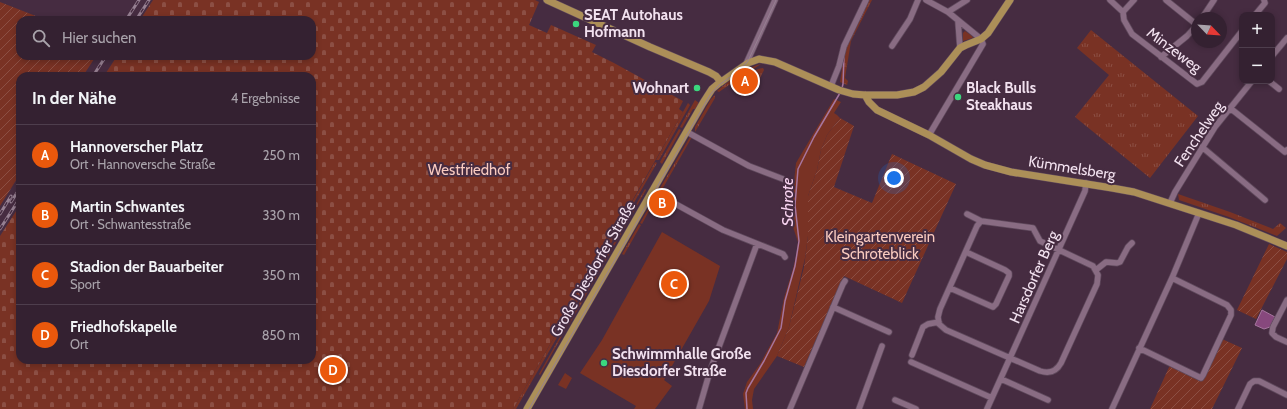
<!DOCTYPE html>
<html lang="de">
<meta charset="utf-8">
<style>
:root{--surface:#342131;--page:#3f2e3d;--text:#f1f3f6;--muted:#a9a3ab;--line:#4e3e4d;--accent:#ea580c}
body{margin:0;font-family:Cabin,sans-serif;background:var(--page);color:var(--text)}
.controls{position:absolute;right:12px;top:12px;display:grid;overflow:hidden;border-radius:8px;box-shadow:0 2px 6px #0003}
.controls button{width:36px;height:36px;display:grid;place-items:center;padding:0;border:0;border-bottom:1px solid var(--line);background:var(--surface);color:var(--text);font:20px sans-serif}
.compass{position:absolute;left:1191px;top:12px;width:36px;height:36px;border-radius:50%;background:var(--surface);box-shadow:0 2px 6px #0003;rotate:115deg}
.you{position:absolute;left:894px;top:178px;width:14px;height:14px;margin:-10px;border:3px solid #fff;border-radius:50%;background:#1a73e8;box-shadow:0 0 0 6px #1a73e833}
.badge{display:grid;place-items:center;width:26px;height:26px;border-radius:50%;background:var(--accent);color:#fff;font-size:13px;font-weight:700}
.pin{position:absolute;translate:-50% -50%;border:2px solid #fff;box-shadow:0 1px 4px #0006}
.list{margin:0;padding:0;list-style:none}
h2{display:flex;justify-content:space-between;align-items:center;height:52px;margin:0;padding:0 16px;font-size:17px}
h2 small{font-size:13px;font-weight:400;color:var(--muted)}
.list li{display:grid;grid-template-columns:26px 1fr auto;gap:12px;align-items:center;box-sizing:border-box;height:60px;padding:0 16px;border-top:1px solid var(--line)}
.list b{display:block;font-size:15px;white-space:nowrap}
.list p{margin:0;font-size:13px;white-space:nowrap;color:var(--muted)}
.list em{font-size:13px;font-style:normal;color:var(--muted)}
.icon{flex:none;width:22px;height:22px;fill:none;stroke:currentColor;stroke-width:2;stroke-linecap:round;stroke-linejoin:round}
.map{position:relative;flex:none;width:1287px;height:409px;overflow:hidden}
.search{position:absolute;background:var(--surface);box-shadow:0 2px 6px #0003;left:16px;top:16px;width:300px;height:44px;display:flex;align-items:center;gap:10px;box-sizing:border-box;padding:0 14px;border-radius:12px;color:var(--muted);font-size:15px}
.panel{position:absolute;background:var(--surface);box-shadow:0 2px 6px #0003;left:16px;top:72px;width:300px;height:292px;border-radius:12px}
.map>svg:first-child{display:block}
.grass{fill:url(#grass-tufts)}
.cemetery{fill:url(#cemetery-stones)}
.park{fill:#793224}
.garden{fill:url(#garden-furrows)}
.water{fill:#87487d;stroke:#a7769f}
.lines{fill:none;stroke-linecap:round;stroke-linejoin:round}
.stream{stroke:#a7769f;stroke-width:1.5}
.minor-casing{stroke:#5f495c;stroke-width:7}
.major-casing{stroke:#5f495c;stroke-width:8}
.minor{stroke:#896c83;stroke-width:5.5}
.major{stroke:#ac8f58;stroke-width:7}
.tram{stroke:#968092;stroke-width:1}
.rail-casing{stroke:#968092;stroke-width:3}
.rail{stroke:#462c41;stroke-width:1.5;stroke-dasharray:4.5;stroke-linecap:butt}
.poi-dot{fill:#3bd77e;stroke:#462c41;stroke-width:1.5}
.labels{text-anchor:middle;stroke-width:4;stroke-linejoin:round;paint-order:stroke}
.poi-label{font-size:15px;font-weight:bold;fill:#f2e1ef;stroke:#462c41;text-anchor:start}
.street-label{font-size:15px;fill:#f2e1ef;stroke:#462c41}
.park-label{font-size:15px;fill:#f9cabf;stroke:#462c41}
.water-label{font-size:16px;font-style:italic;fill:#f9d4f1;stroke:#462c41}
</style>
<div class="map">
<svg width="1287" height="409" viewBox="0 0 1287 409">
<defs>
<pattern id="grass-tufts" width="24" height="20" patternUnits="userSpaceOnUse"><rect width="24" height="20" fill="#793224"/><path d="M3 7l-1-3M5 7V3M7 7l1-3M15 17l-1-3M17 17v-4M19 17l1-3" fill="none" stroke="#8c4f44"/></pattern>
<pattern id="cemetery-stones" width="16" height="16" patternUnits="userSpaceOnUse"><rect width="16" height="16" fill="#793224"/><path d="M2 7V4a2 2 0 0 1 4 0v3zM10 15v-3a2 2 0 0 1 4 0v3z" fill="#8c4f44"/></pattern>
<pattern id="garden-furrows" width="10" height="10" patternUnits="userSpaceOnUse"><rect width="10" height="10" fill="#793224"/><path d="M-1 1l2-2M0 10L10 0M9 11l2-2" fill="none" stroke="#8c4f44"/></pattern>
</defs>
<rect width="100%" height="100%" fill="#462c41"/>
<path class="grass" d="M868,0H872L851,41L845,78L848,81L847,85L840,82L842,69L843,56L848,41Z
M1091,30L1198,116L1150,178L1075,117L1109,75L1077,48Z
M965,31L972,36L973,38L963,41V33Z
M761,64L729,85L719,92L717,91C727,82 747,67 761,64Z
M763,68L764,70L752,94L734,87L733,85C742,79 752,69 763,68Z
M715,95V98L695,132V127L711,99Z
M695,100L699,103L695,109H693L682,128L680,127Z
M688,103L690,105L659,160H656Z
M679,129L681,130L662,164L660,162Z
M690,137H692L660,193V188Z
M655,162L657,163L628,213H627V215L604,256H602V259L516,409H513Z
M645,189L646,190L569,325L567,324Z
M1178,194L1230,212L1273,229L1280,223L1286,228L1277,236L1229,217L1179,200Z
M657,196L642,224L640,223L654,199Z
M639,224L641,225L624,255L622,254Z
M566,326L567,327L540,375L539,374Z"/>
<path class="cemetery" d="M153,0H535L539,2L529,25L547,33L551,25L596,45L592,52L614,63L683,101L679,109L683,112L513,409H0V236L20,205V360H312V76H104L117,56H312V20H140Z"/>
<path class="park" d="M834,99L841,102L834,113L837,115L840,118L827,135L821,150L817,170L808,196V236L805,258L789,327L777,356L754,389L752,400L753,409H745L743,394L747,382L760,364L777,333L784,298L793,269L797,252L798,242L793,227V191L796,163Z
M662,232L720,266L709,301L664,380L672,386L655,409H634L636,406L580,373L602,340Z
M565,373L572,378L566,389L558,385Z"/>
<path class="garden" d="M0,2L46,20H20V56H96L83,76H20V174L0,206Z
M840,118L854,126L834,187L872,203L892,154L956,184L902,303L844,276L804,367L777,356L789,327L804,267L808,236V196L817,170L821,150L827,135Z
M1269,244L1287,252V259L1256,319L1237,310Z
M1222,339L1242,348L1212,409H1150L1170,365L1202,381Z"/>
<path class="water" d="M1262,310L1275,317L1270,327L1264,329L1255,325Z"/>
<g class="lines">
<path class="stream" d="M860,19L864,10
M842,88L843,84L844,56
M747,409L746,393L748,388L764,361L781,328L785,301L795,266L799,241L795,205L798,169L814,137L840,93"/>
<defs>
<path id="minor" d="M926,0L948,12L981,39L983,44L929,135
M1110,0L1123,12L1124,20L1132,34L1197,84L1202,82L1242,31
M1166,0L1197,25
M948,12L967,0
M1123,12L1134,0
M1255,15L1265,3L1264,0
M1202,18L1214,0
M958,21L960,48
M892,46L910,19L918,0
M1272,56L1287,38
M1161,57L1187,36L1197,25
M746,64L775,0
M1269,81L1279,89
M831,86L839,66L844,46L866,0
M1230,108L1285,152L1287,150
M687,132L749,166L783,179
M1202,147L1265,200
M652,191L723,230L783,254L785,257
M1170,203L1175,192L1215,127L1252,81
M967,214L981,221L1033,228L1040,241L1093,266L1098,275L1097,284L1061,363C1056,372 1049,374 1040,371L946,330L939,324L938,317L940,309L977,226L981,221
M1096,270L1106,262L1117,263L1120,262L1128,247L1132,243
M950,288L993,307L996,304L1009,276V273L1005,270L966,252
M1287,300L1273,327L1272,333L1276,337L1287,342
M833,307L889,332
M1139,348L1201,378L1203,375L1231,315V310L1227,305L1172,278
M912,355L923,327L928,324L939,322
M911,362L992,398
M1001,379L1048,400
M895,400L916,409
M699,409L710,371L757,244
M790,409L843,284L845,281
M859,409L882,346
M987,409L1085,191L1086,183
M1112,409L1172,278L1199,213
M1238,409L1250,384L1254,381H1259L1287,395"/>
<path id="major" d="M547,0L650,47L709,72L716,76L721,82
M865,95L869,102L877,110L929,135L971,159L985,165L1011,172L1112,188L1134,192L1236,225L1287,246
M527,409L703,103L712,89L718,84L748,63L759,59L775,62L839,90L853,94L865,95H897L914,92L924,87L941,72L960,48L966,45L981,39L988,33L1010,0"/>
</defs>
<use href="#minor" class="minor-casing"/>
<use href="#major" class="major-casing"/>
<use href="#minor" class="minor"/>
<use href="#major" class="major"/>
<path class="tram" d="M529,409L710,95L719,85L740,70L748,61L776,0"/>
<defs>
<path id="rail" d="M126,20L139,0
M136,20L149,0
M93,76L106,56
M11,202L20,188
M0,214L11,196
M0,229L20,198"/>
</defs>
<use href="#rail" class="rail-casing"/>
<use href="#rail" class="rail"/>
</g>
<g class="poi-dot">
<circle cx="576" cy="24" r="4"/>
<circle cx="697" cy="88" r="4"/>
<circle cx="958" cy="97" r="4"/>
<circle cx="604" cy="363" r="4"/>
</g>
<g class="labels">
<g class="poi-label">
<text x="584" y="20">SEAT Autohaus<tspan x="584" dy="17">Hofmann</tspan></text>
<text x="689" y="93" text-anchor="end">Wohnart</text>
<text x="966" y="93">Black Bulls<tspan x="966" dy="17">Steakhaus</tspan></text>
<text x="612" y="359">Schwimmhalle Große<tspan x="612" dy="17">Diesdorfer Straße</tspan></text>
</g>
<g class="street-label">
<text transform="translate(1174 50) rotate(37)" y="5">Minzeweg</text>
<text transform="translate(1199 134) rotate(-56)" y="5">Fenchelweg</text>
<text transform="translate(1072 168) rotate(9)" y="5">Kümmelsberg</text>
<text transform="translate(593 269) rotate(-60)" y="5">Große Diesdorfer Straße</text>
<text transform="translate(1034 277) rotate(-66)" y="5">Harsdorfer Berg</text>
</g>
<g class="park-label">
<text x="469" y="175">Westfriedhof</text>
<text x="880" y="242">Kleingartenverein<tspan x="880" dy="17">Schroteblick</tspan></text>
</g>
<g class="water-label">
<text transform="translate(787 202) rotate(-90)" y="6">Schrote</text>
</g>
</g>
</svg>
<div class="controls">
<button>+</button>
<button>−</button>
</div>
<svg class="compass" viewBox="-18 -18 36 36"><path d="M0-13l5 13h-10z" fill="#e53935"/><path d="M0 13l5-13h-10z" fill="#a9a3ab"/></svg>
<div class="you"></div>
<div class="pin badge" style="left:745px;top:81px">A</div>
<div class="pin badge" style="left:662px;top:203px">B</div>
<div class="pin badge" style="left:674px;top:284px">C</div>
<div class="pin badge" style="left:333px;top:370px">D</div>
<div class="search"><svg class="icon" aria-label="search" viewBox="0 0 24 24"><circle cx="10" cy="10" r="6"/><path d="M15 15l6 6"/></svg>Hier suchen</div>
<section class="panel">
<h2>In der Nähe<small>4 Ergebnisse</small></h2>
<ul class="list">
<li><span class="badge">A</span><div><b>Hannoverscher Platz</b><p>Ort · Hannoversche Straße</p></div><em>250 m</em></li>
<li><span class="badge">B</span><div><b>Martin Schwantes</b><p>Ort · Schwantesstraße</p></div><em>330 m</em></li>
<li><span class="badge">C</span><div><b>Stadion der Bauarbeiter</b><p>Sport</p></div><em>350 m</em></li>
<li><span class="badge">D</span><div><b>Friedhofskapelle</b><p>Ort</p></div><em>850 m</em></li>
</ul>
</section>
</div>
